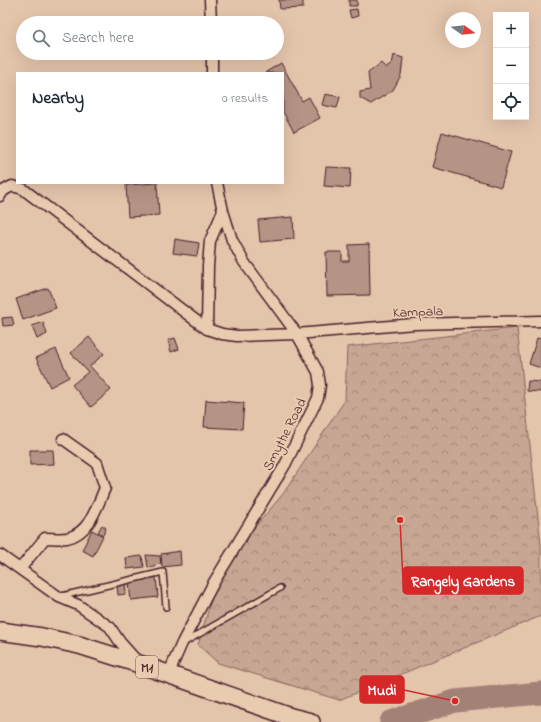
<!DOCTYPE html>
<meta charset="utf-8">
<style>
:root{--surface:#fff;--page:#f2f2f3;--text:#1f2937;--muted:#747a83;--line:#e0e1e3}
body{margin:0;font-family:"Indie Flower",sans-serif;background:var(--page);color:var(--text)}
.controls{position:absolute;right:12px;top:12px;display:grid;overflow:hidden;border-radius:0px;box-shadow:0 4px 16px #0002}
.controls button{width:36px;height:36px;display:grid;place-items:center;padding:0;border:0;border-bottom:1px solid var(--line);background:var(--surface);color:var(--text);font:20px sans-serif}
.compass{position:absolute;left:445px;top:12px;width:36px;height:36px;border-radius:50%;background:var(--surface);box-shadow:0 4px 16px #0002;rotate:105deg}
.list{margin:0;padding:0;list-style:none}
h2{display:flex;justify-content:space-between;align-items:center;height:52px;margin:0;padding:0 16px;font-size:17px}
h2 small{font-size:13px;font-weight:400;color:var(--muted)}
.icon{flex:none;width:22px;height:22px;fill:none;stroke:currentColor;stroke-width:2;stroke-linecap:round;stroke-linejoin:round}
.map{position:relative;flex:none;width:541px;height:722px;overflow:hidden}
.search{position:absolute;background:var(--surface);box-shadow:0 4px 16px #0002;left:16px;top:16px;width:268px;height:44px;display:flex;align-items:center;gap:10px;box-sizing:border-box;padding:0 14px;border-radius:22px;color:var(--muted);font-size:15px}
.panel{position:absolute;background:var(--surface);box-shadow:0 4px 16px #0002;left:16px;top:72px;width:268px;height:112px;border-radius:0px}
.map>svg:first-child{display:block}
.park{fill:url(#park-crowns);stroke:#88635f}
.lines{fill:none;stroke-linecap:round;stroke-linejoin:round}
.river{stroke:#a48176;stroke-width:23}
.building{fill:#b69485;stroke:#4a1f2b}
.service-casing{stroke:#4a1f2b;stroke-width:8}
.minor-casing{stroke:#4a1f2b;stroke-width:13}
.trunk-casing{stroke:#4a1f2b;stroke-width:20}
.service{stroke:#e9ccb0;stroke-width:5}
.minor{stroke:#e9ccb0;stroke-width:10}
.trunk{stroke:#e9ccb0;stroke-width:17}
.labels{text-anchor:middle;stroke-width:4;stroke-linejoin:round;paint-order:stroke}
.shield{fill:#e9ccb0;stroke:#7a5353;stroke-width:1}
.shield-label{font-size:13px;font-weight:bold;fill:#4a1f2b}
.street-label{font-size:14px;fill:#4a1f2b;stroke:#e9ccb0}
.leader{fill:none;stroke:#d62828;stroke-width:1.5}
.callout-dot{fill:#d62828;stroke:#e9ccb0;stroke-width:1.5}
.callout{fill:#d62828;stroke:#d62828;stroke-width:1.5}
.callout-label{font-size:15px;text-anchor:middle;font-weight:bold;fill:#fff}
</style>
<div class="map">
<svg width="541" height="722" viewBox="0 0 541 722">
<defs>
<pattern id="park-crowns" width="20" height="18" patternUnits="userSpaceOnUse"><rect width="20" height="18" fill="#c7a793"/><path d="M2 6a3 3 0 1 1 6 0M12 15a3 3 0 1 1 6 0" fill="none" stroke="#a48778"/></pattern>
</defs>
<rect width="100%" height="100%" fill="#e3c5ab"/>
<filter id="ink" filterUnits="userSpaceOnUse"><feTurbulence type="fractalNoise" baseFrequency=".025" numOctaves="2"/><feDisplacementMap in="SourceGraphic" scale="8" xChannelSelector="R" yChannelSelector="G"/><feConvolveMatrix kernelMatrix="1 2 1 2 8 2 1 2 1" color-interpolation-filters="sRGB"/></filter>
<g filter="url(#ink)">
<path class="park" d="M517,328L541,545V616L339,700L218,663L198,645L221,567L283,494L345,400L347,347Z"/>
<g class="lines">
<path class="river" d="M391,722L455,701L541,693"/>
</g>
<path class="building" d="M279,0H303V8L280,9Z
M349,0H357V6H349Z
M357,9L358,16L351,18L349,10Z
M394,55L403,58L401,75L393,90L371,104L360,98V92L370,90L368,73L381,63L386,68L392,64Z
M281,63L302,101L309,97L320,118L294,132L283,112V73H267L266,72Z
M325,94L340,97L337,108L322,105Z
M442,132L511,152L501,187L432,167Z
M326,167L351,168L350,188L324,186Z
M157,183L159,215L128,217L126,185Z
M293,217L294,239L260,242L258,220Z
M175,239L199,243L197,256L173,253Z
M369,244L370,295L327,296L326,252H342V261H349V245Z
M48,288L56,308L23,320L16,299Z
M12,317L14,325L3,326L2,318Z
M43,322L47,334L37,339L32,326Z
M89,337L104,354L90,366L111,390L91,407L72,385L88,372L71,353Z
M175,338L179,349L171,352L168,340Z
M537,338L541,339V368L529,364Z
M56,349L69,377L50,387L36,358Z
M528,381L541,382V392L527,391Z
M206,400L244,403L242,429L204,427Z
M30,450H53L54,464L30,465Z
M102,525L106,528L103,535L98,532Z
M92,530L103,536L93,556L82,550Z
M180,551L181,565L162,567L161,554Z
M146,555L160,556L161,564L154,565L155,567L148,568Z
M142,556L144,567L127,569L126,558Z
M156,577L158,597L131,600L129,584L132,583V580Z
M125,584L126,594L118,595L117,585Z"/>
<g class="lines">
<defs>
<path id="service" d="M62,596L163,572L166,607
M185,642L280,588"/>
<path id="minor" d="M210,0L211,23
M212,53V73
M0,196L3,191L12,186L23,189L207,329L222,334L237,336L297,334L414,324L541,321
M207,329L208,266L210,241L223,211
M0,555L59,597L78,605L110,627L120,642L137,661
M20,569L45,538C52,538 60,539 67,538C90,533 97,506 105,488L97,463L63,439
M168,675L182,643L214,582L285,465L318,398L320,385L318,372L297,334L244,262L232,240L223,211L217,183"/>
<path id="trunk" d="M0,631L42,637L79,645L139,664L291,717L311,722"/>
</defs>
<use href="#service" class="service-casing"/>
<use href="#minor" class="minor-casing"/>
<use href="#trunk" class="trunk-casing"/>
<use href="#service" class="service"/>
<use href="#minor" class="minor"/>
<use href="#trunk" class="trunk"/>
</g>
</g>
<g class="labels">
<rect class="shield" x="136" y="656" width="22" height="22" rx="3"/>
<g class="shield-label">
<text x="147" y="672">M1</text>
</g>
<g class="street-label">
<text transform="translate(418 311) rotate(-2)" y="5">Kampala</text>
<text transform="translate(284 434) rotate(-63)" y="5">Smythe Road</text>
</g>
</g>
<path class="leader" d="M400 520L403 581M455 701L404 690"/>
<g class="callout-dot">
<circle cx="400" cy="520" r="4"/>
<circle cx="455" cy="701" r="4"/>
</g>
<g class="callout">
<rect x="403" y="567" width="120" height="27" rx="4"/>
<rect x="360" y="676" width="44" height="27" rx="4"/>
</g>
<g class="callout-label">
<text x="463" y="586">Rangely Gardens</text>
<text x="382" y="695">Mudi</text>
</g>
</svg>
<div class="controls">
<button>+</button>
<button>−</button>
<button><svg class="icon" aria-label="locate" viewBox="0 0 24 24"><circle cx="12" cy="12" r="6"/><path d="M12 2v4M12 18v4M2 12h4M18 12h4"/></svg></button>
</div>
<svg class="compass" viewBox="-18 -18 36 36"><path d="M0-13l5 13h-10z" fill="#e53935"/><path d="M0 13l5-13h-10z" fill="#747a83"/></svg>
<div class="search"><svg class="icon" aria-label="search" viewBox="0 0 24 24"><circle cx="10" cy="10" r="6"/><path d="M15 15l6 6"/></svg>Search here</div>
<section class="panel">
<h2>Nearby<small>0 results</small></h2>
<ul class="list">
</ul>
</section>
</div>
